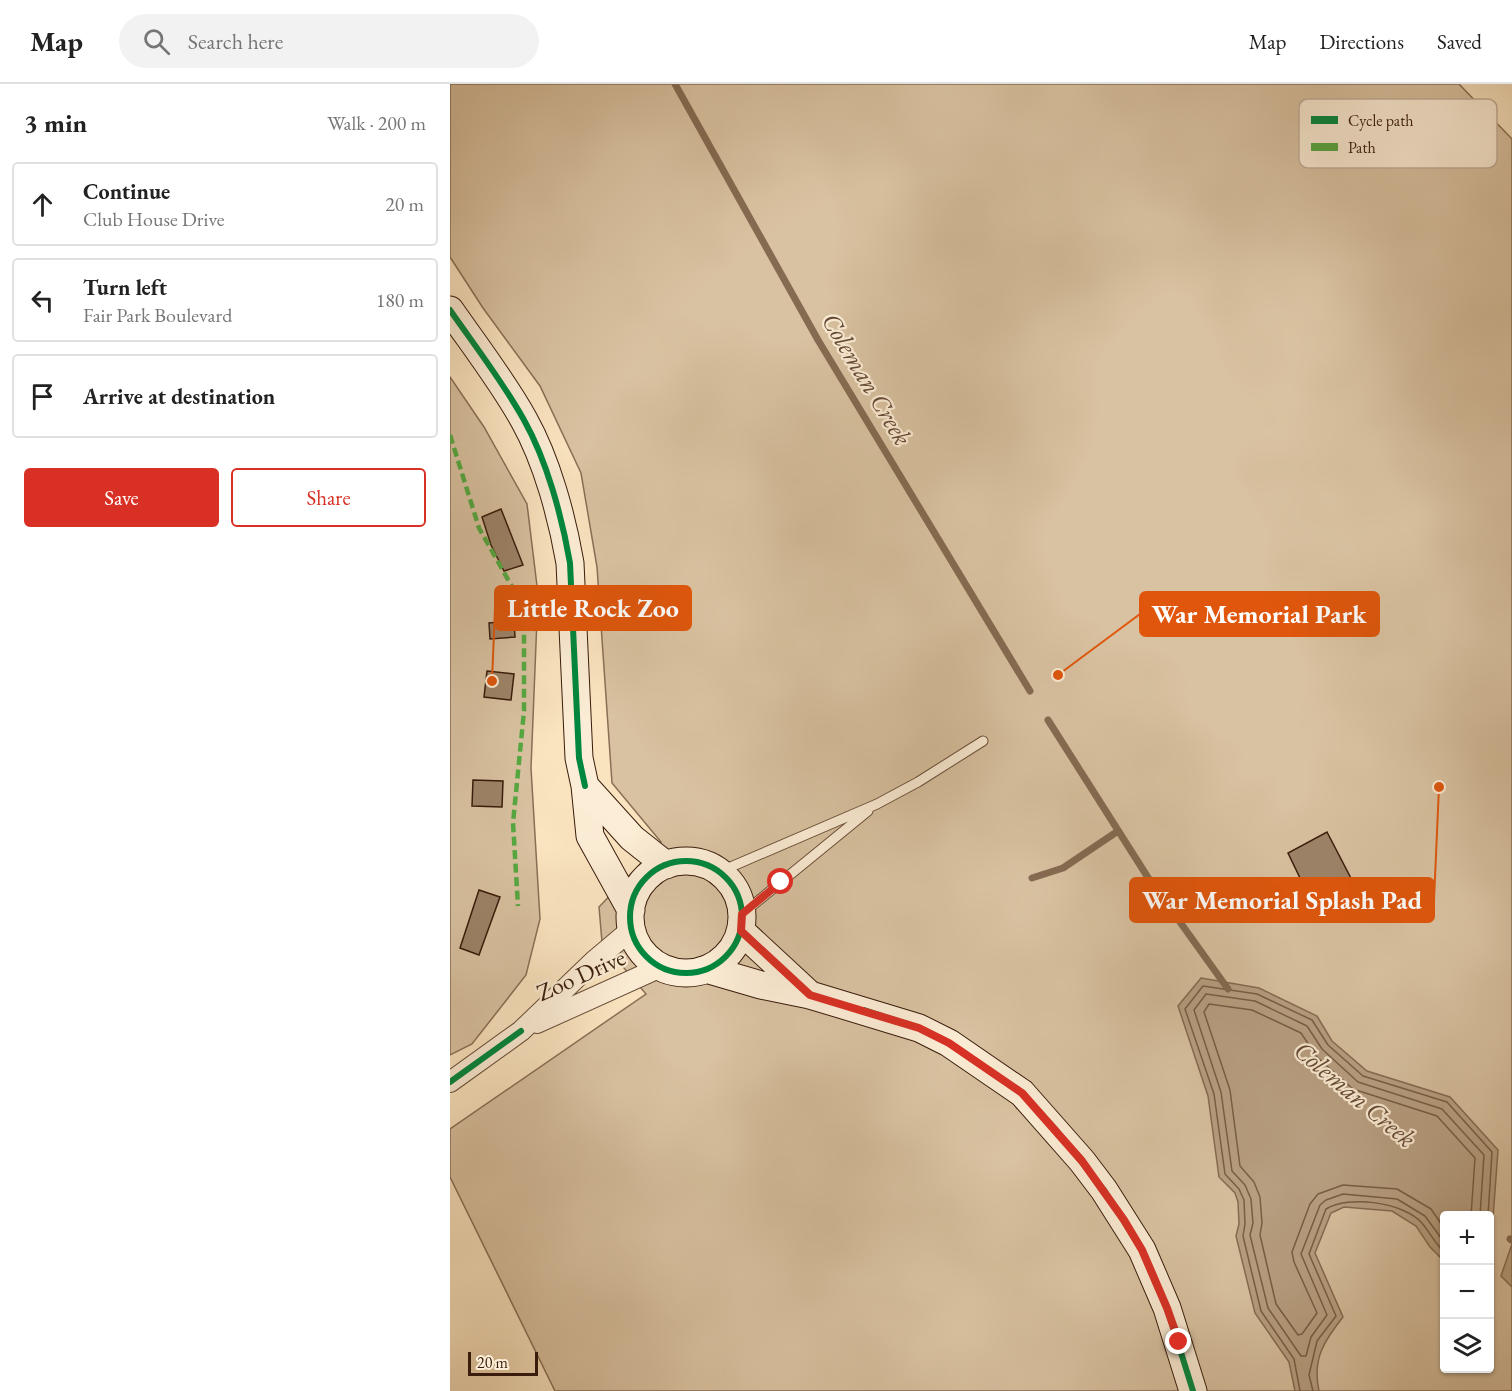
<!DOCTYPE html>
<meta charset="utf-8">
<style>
:root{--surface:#fff;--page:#f2f2f2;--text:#222;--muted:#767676;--line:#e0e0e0;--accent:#d93025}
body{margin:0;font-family:"EB Garamond",serif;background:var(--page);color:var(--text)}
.controls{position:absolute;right:18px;bottom:18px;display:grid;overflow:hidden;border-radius:6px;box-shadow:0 2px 4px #0004}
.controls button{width:54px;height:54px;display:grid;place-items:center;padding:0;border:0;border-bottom:2px solid var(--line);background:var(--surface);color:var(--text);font:30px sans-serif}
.scale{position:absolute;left:18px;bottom:15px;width:70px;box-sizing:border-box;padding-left:6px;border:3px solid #391c0b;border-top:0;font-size:16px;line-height:21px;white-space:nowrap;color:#391c0b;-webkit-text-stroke:4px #fcedd6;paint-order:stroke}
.stop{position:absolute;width:18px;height:18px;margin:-14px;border:4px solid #d93025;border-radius:50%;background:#fff}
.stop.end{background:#d93025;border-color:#fff;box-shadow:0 2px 6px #0008}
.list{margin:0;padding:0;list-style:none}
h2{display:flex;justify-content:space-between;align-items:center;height:78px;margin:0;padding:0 24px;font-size:26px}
h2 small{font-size:20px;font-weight:400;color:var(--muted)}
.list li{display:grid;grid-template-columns:39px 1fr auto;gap:18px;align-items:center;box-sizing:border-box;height:84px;margin:0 12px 12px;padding:0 12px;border:2px solid var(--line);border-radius:6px}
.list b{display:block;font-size:22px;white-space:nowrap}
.list p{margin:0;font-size:20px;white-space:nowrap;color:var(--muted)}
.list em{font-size:20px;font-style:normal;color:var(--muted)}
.actions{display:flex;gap:12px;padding:18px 24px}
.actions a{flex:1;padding:14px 0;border:2px solid var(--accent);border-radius:6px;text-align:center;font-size:21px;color:var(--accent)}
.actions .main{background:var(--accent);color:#fff}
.icon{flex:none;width:33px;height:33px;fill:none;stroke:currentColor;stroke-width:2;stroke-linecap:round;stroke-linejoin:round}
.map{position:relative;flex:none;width:1062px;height:1307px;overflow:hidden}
header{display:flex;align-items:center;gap:36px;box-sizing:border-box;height:84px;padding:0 30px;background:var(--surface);border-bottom:2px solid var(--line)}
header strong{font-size:28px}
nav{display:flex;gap:33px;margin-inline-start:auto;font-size:21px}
.search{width:420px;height:54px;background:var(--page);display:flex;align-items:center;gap:15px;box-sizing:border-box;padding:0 21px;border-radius:33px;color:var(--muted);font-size:22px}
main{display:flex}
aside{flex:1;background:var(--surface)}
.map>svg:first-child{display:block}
.green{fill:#d9c2a1;stroke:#896f56;stroke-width:1.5;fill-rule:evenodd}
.water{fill:#b8a082;stroke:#856b52;stroke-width:1.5}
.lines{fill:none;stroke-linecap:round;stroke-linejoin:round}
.shore{stroke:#785e46;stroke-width:1.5}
.stream{stroke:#856b52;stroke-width:7}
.building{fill:#9d8469;stroke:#391c0b;stroke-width:1.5}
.lane-casing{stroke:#694e38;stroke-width:11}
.street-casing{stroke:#694e38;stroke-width:22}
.secondary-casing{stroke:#391c0b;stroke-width:29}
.lane{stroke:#fcedd6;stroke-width:9}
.street{stroke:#fcedd6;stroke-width:20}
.secondary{stroke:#fcedd6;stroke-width:27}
.quiet{stroke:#55a941;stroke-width:4.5;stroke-dasharray:9 4.5;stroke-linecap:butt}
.cycleway-casing{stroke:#fcedd6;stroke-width:10}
.cycleway{stroke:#00873e;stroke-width:6}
.route{stroke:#d93025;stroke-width:8}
.labels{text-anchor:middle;stroke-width:4.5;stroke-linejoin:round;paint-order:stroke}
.street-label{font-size:24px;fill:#391c0b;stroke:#fcedd6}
.water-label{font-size:26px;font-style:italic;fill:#654a35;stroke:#fcedd6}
.key{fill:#fcedd6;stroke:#c2ae99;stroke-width:1.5}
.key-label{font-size:16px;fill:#391c0b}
.leader{fill:none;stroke:#df560c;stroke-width:2}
.callout-dot{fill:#df560c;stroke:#fcedd6;stroke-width:2}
.callout{fill:#df560c;stroke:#df560c;stroke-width:2}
.callout-label{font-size:26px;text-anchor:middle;font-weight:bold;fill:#fff}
</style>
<header>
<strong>Map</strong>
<div class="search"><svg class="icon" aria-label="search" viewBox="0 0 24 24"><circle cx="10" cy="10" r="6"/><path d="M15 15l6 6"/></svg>Search here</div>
<nav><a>Map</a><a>Directions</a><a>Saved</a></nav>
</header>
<main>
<aside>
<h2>3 min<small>Walk · 200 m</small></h2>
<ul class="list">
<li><svg class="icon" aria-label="ahead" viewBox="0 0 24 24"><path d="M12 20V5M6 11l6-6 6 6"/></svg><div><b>Continue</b><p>Club House Drive</p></div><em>20 m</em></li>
<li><svg class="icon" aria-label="left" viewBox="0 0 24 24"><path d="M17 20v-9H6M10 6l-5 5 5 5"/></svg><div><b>Turn left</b><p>Fair Park Boulevard</p></div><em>180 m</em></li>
<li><svg class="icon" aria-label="arrive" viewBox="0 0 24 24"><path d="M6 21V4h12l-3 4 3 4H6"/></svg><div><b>Arrive at destination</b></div></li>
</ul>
<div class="actions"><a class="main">Save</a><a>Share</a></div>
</aside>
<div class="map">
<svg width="1062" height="1307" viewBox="0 0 1062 1307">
<rect width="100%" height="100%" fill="#fae4c0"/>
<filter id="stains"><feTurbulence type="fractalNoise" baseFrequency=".00333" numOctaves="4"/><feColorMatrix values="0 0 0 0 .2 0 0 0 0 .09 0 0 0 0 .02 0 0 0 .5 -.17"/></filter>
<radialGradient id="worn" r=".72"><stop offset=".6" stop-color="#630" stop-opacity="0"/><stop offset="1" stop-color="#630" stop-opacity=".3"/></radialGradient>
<path class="green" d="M0,0H1009L1062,55V1307H105L0,1093V1045L196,910L152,858L149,823L211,758L162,699L147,483L131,389L90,302L33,224L0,173ZM994,1132H1040V1284H994Z
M0,293L34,343L77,420L88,510L81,684L90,835L76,891L22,960L0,971Z"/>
<path class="water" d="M751,894L809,904L867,932L882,957L917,987L1000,1013L1048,1066L1042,1148L1040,1152V1132H994V1177L980,1163L966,1142L942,1127L894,1123L881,1129L865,1169L893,1233C874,1257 862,1275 869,1307H845L839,1278L805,1229L786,1152L789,1140L788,1118L785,1109L769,1093L758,1012L728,922Z
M1062,1160V1203L1051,1192Z"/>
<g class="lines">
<path class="shore" d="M994,1144L981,1125L947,1105L893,1101L868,1110L860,1120L842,1168L844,1178L867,1229L852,1250L848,1251L826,1220L810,1151L812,1139L810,1113L804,1098L790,1082L780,1006L754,928L759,920L802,926L851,949L867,973L903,1005L987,1032L1025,1074L1021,1132
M994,1158L975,1132L947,1115L893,1110L876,1116L870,1121L851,1170L877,1231L861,1253L856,1272H851L818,1224L800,1151L803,1139L801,1115L795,1101L782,1087L771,1008L744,926L756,910L805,917L857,942L872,965L908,998L992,1025L1034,1071L1030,1132
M850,1307L844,1275L811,1227L793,1152L795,1140L794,1116L789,1105L775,1090L764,1010L735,925L753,902L807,910L862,936L878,961L913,992L997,1018L1042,1068L1038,1132
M863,1307L859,1291L867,1257L886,1232L859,1170L876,1125C899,1111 953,1118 972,1139C980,1149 985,1159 994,1168"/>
<path class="stream" d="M225,0L368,256L580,607
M598,636L697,792L778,905
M582,794L613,784L668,747
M1060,1155L1062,1156"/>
</g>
<path class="building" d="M51,425L73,481L54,487L41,461L32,433Z
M64,537L65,553L40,555L39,539Z
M37,587L64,590L61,616L34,613Z
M23,696L53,697L52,723L22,722Z
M877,748L905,802L865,825L838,769Z
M29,806L50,813L29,871L10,864Z"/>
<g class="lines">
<defs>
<path id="lane" d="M269,788L427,720L468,698L533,657
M292,830L418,727"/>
<path id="street" d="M87,939L211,883
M0,998L71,947L144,877L182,845"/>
<path id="secondary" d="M0,226C25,262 53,298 74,336C97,377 112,433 120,479L129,674L135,702L140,752L181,826
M135,702L182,754L216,781
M180 833a56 56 0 1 1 112 0a56 56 0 1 1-112 0Z
M291,847L360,911
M256,885L311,901L360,911L469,944L499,959L572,1009L632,1077L654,1106L692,1166L717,1224L743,1307"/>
</defs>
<use href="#lane" class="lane-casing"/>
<use href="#street" class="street-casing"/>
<use href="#secondary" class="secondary-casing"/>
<use href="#lane" class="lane"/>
<use href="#street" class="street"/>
<use href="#secondary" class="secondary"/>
<path class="quiet" d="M0,351L29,444L74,524V627L63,739L68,822"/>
<defs>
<path id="cycleway" d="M0,226C25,262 53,298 74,336C97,377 112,433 120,479L129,674L135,702
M180 833a56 56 0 1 1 112 0a56 56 0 1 1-112 0Z
M414,926L469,944L499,959L572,1009L606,1046L654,1106L692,1166L717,1224L743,1307
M0,998L71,947"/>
</defs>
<use href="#cycleway" class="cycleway-casing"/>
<use href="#cycleway" class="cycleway"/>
</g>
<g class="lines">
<path class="route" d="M331,798L292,830L291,847L360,911L469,944L499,959L572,1009L632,1077L674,1136L692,1166L717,1224L729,1258"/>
</g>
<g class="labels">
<g class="street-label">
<text transform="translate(131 891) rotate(-24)" y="8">Zoo Drive</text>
</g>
<g class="water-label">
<text transform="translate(417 295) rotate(59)" y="9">Coleman Creek</text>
<text transform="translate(905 1010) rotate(40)" y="9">Coleman Creek</text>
</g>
</g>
<rect x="849" y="15" width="198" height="69" rx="9" class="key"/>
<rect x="861" y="32" width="27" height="8" fill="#00873e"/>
<rect x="861" y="59" width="27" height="8" fill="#55a941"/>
<g class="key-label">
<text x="898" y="42">Cycle path</text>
<text x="898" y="69">Path</text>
</g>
<path class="leader" d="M42 597L45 524M608 591L690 530M989 703L984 816"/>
<g class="callout-dot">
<circle cx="42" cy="597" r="6"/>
<circle cx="608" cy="591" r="6"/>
<circle cx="989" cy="703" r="6"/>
</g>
<g class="callout">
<rect x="45" y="502" width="196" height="44" rx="6"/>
<rect x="690" y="508" width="239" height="44" rx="6"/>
<rect x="680" y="794" width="304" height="44" rx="6"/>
</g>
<g class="callout-label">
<text x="143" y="533">Little Rock Zoo</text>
<text x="809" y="539">War Memorial Park</text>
<text x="832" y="825">War Memorial Splash Pad</text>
</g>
<rect width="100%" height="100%" filter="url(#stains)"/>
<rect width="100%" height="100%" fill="url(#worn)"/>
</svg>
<div class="controls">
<button>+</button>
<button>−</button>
<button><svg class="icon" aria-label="layers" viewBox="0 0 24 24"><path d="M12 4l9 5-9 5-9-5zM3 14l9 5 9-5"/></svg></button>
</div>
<div class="scale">20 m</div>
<div class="stop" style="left:331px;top:798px"></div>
<div class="stop end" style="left:729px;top:1258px"></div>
</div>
</main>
